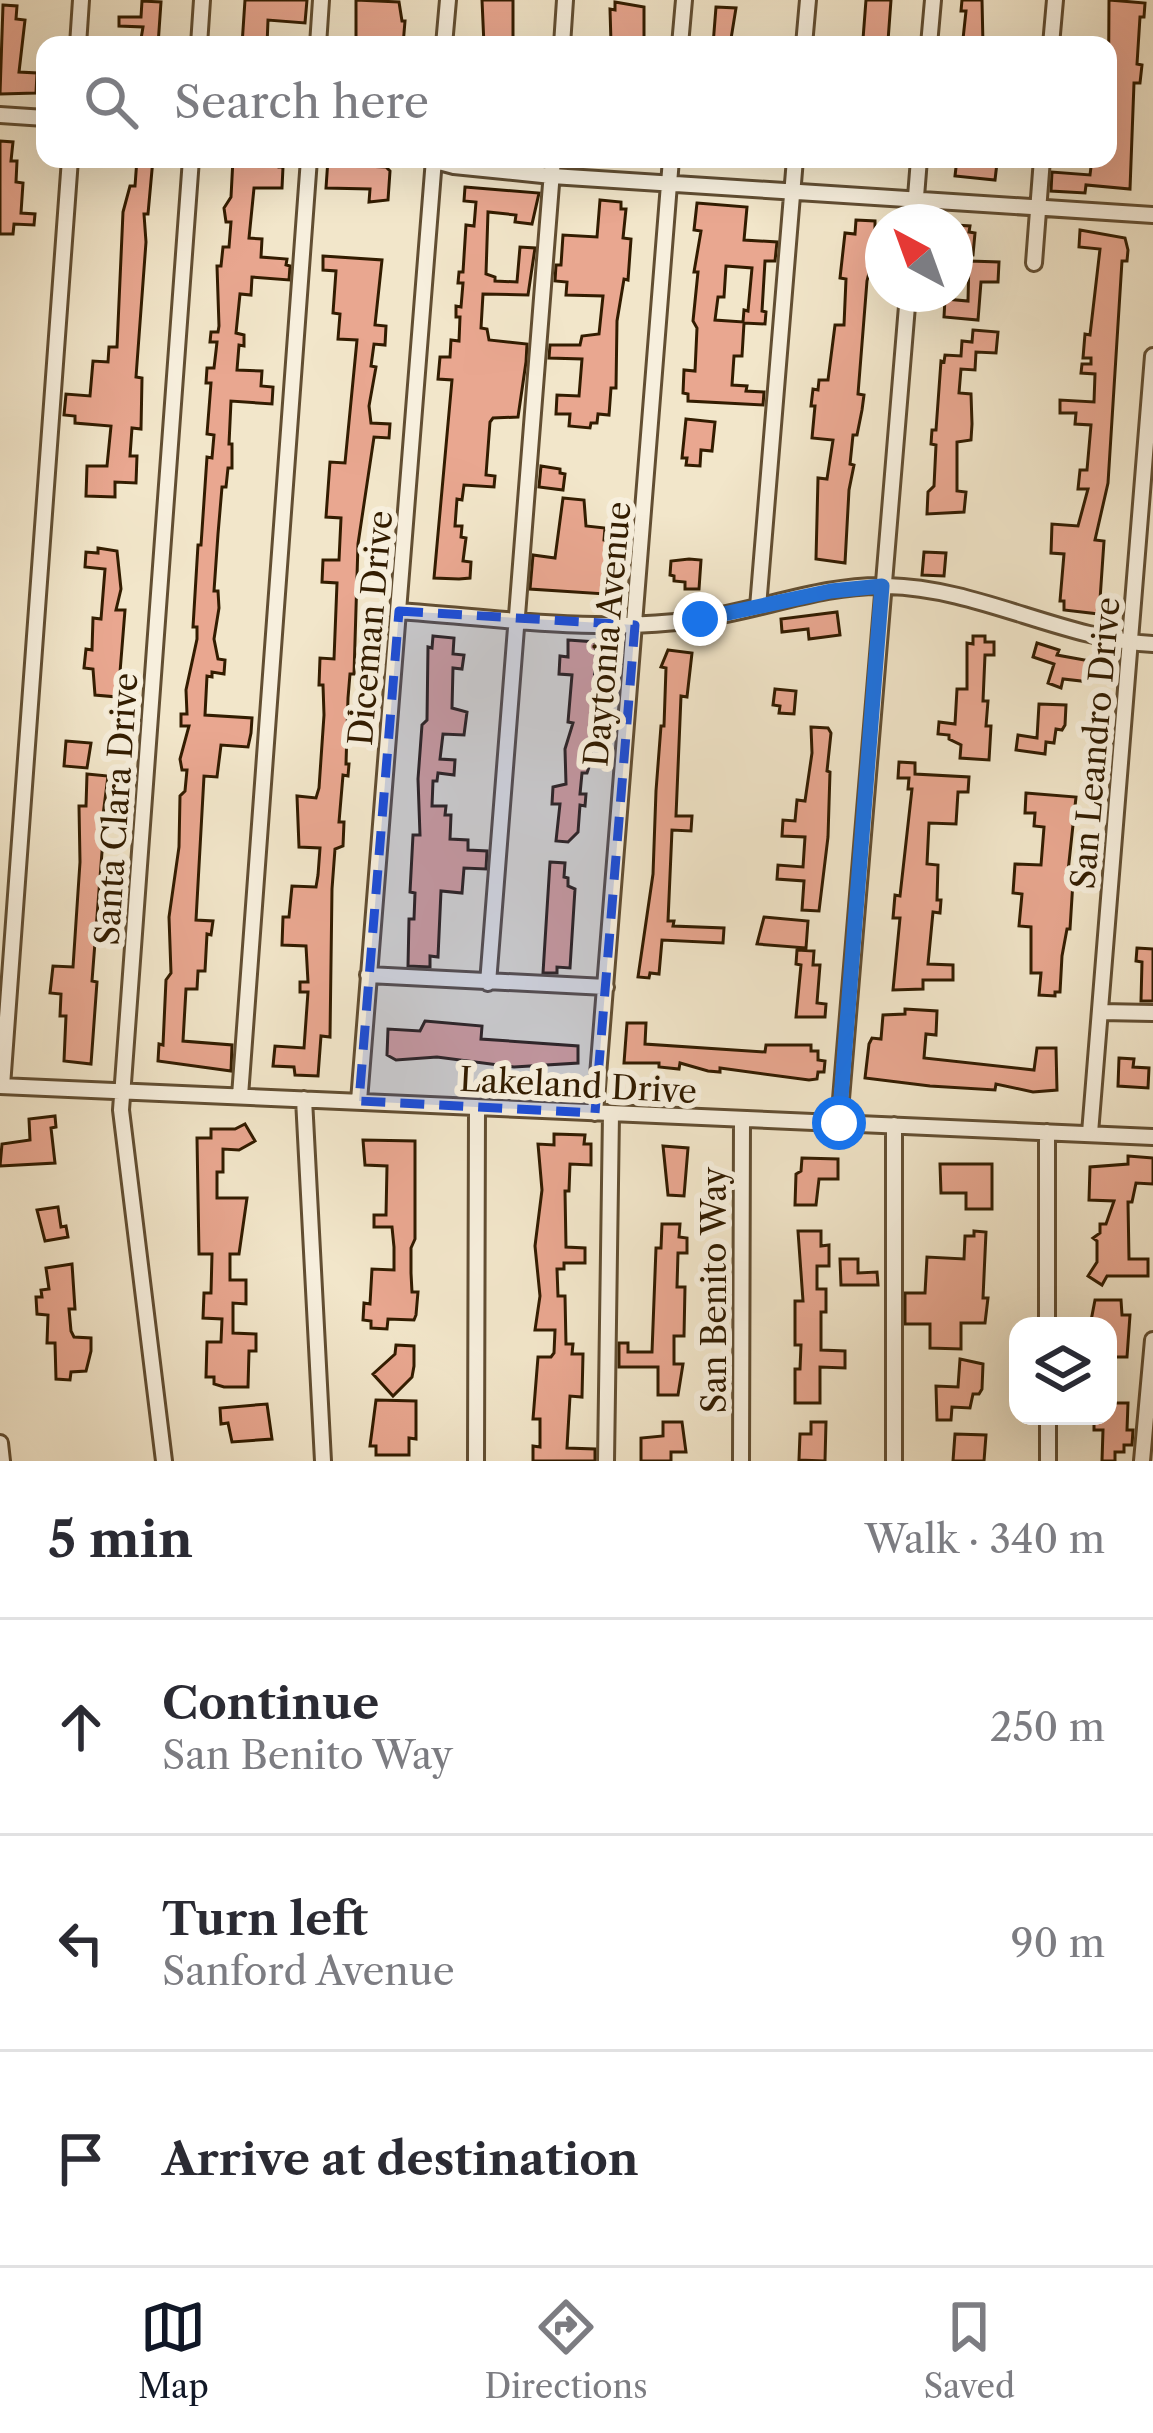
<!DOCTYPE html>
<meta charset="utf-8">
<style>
:root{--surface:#fff;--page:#f7f7f7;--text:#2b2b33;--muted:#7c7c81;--line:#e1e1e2;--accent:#111827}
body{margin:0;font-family:"Libre Caslon Text",serif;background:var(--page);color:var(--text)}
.controls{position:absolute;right:36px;bottom:36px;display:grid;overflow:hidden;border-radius:24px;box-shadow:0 12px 48px #0002}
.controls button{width:108px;height:108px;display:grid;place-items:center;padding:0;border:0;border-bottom:3px solid var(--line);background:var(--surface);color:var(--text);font:60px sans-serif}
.compass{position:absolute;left:865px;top:204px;width:108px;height:108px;border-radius:50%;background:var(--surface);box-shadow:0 12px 48px #0002;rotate:319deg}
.stop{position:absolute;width:36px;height:36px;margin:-27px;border:9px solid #1a73e8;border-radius:50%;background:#fff}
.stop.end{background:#1a73e8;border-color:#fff;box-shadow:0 3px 12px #0008}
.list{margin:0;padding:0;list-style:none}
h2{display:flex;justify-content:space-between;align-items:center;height:156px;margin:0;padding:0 48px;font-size:51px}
h2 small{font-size:39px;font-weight:400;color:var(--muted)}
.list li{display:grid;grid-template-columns:78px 1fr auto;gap:36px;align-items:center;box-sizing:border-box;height:216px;padding:0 48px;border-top:3px solid var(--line)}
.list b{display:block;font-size:45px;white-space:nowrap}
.list p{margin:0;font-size:39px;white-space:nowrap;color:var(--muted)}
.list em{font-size:39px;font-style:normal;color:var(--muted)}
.icon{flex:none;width:66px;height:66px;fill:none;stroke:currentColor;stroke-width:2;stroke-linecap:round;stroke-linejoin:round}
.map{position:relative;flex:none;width:1153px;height:1461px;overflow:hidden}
.search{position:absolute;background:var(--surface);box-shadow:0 12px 48px #0002;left:36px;right:36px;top:36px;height:132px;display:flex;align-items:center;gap:30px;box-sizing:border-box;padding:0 42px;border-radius:24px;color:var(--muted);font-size:45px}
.sheet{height:804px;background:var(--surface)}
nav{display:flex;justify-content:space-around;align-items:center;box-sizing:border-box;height:168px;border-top:3px solid var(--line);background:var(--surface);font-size:33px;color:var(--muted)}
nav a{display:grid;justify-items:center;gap:6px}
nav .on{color:var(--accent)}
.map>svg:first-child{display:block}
.building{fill:#e9a790;stroke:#321c00;stroke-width:3;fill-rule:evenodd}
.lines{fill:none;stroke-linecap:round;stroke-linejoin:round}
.minor-casing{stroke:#624e32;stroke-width:20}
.minor{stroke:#f7efdd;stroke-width:14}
.route{stroke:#1a73e8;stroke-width:15}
.marked{fill:#1d4ed8;fill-opacity:0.2;stroke:#1d4ed8;stroke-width:9;stroke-dasharray:24 15;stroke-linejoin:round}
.labels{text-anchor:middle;stroke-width:12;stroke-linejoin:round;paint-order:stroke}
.street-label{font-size:33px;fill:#321c00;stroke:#f7efdd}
</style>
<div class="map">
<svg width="1153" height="1461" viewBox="0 0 1153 1461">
<rect width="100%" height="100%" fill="#f2e6ca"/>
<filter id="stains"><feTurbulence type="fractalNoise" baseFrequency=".00167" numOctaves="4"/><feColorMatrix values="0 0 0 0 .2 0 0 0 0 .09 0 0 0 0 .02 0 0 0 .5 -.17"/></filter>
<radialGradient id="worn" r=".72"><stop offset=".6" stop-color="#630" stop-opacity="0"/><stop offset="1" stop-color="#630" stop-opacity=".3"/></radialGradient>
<path class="building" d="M245,0H307L305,23L268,20L267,45H242Z
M356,0L399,2L402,21H405L403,45H356Z
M482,0H513V45H484Z
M866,0H891L888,41L863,39Z
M962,0H982L983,45L966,43L963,39L966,11H961Z
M1109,0L1145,3L1144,17H1140L1137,64L1142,65L1140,83H1134L1130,189L1086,185L1085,193L1051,191L1052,172L1090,175L1092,159L1108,160Z
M142,1L161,2L158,45H140L143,27L119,26V17H141Z
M615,2L644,7V45L611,43L610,9L615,10Z
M3,5L17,6L16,19L25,20L19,72L37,73L36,93L0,94Z
M716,7L736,8L730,45H713Z
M0,141L13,142L11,161H17L16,182L23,183L21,213L35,214L34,225L14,224L13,234H0Z
M137,159H153L148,214H144L146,242L136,377L142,378L141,429L132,428L130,456H137L136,483L115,482V497L86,496L87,466H107L111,426L75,423V416L64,415L66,394L90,396L93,361L108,362L109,347H117L123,212L130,186H135Z
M233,159H279V167H283L282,188H254L249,238L262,239L261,257L287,259L286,265L290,266L289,280L252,277L251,295L240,294L236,333L244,335V346L239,345L237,370L262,371L261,386L273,387L272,404L231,401L229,444H232V468H228L226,487H222L218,534L214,591H218L219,608L214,639L218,659L225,660L224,674L212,672V677L207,676L205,715L252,718L251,733L248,747L221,745L217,777L204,776L196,920L213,921L211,935L207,934L205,971H198L197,989H186L183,1041L232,1045L231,1071L158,1061L159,1044L163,1045L166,980L171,973L169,917L179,847L180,796L185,791L187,770H182L180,759L189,726H181V714H187L186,690L197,639V627H193L198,545H201L207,457L212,458L214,435L207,434L211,383H206L207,368H214L216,351L217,342H210L211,332H218L219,326L217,266H221L223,247H229L231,222H226L224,208L231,197Z
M328,159H345V165L386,167L390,171L388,200L369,202L370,189L326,188Z
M957,159L997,163L995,180L955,176Z
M465,187L539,193L532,224L515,222L516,215L488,212L486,274L495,277V281L517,282L520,247L535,248L528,295L483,294L481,328L487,329L489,340L527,344L526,362L518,417L493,418L490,422L486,475L495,476L494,487L464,485L462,500L457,499L455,526H462L461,537L466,538L463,561L471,562L470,578L459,579L434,578L452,380L438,379L440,357H450L451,340L459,341L460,317H456V306L461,307L463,283H458L459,272H463L466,225L474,226L476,202L464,201Z
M600,200L621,202V209H626L623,238L631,239L628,280L624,279L617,321L616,388H611L609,415L598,414L597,423H591L590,428L569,426L570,414H556L557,395L579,396L582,359L549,358L550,345H580L582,336L599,334L603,296L566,295L567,282L555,281L556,265H561L563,235L597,237Z
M697,203L747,207L744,240L777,242L775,261H765L762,311L766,312L765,324L744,323L742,356H734L732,385L747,386L746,391L764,392L763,405L688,401V394L683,393L684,370L695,371L697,328L693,321L698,272H694L701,231L694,230ZM726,266L752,268L748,311L744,310L743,322L715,320L718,297H724Z
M856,220L875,221V249L867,281L858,394L864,395L862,410L857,435H853L850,464L854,465L849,490L845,563L816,559L818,478L827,479L833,440L812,438L815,406H811L813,389L818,390L819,380H828L835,325H844L846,279L840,278L845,233L855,234Z
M955,225L970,226L969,232L975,233L973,255L955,254Z
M1080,230L1125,238L1128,250L1127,261H1122L1108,483L1095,540L1104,541L1099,614L1064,610V601H1060L1064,554L1051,553L1052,524L1078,526L1088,489H1078L1080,470H1087L1091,425L1075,424L1076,413H1060V400L1094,402L1095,374L1081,373L1082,364H1091V358H1083L1085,334L1090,335L1100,249L1079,247Z
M323,256L382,260L375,325L386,326L385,345L374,344L371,366L376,367L369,406L371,423L390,424L389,438L374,437L358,544L354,674H350L348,698L346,764H349L348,776L343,775L339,822H344L343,846L335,849L332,889L330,1037L321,1036L318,1076L295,1075L294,1067L273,1066L275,1046L304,1048L308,992H300V982H308L306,946L282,945L283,917H289L292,886L316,887L318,875L320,848L299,847L297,796L316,798L319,788L324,715L323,685H319L320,658L334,659L337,583L322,582L323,560H339L341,518L326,517L330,462L345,463L357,340L338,339L340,314L333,313L336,271L323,270Z
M969,261L999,262L998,282H981L978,320L944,317L945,299L968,301Z
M973,330L998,332L996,353L976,352L975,370L961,369L959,393L971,394L972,424L971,440L957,442V491L966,492L964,512L927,514L928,492L934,486L936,445L931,444L932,430H936L941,361L944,362L945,355L961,356L962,341L972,342Z
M686,419L715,422L712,451L701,450L700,466L686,465L687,458H682Z
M541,466L560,469V473L565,474L563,490L539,487Z
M563,498L584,500L586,526L605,528L604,540L610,541L605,594L530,589L533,555L555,558Z
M98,548L117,551L121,589L116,610H125L118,697L95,695L93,669L84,668L86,649L92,650L93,618L101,619L105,569L85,567L86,552L98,553Z
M924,552L946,553L944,576L922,575Z
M689,559L701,560L699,589H685V582L674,581V576L670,575L671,561Z
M837,612L840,635L809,639L808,629L782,632L781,619Z
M433,636L454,638L453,654L464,655L462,669L453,668L452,708L467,712L464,735L443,734L440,759L455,760L454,775L438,773L437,781H433L432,806H446L445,815H451L450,839L468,840V850L487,851L486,869L464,868L462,893L441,891L438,957L430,956V967L408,966L409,919H414L415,893L410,892L413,835H420L418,779L422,725L427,720L428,647L432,648Z
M973,636H985V642H994V655H985L983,701H988L986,726H991L989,760L960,758L961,745L949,739V735L938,734L939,722L955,724L957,689H967V643L973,644Z
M568,640L596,642L592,730L585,751H591V761L587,773H582L580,794H586L585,806L580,805L578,832L568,842L556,841L560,804H552L553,787L566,784L565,749L573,723L568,722L572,675L559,674L560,656L568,657Z
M1037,643L1059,650L1057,655L1090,661V682L1063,679L1061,688L1048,683L1054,664L1033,657Z
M668,650L692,653L687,697L681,696L676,816H692L691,831L672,830L668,921H674L673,926L724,928L723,943L662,940L659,974L650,973L649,978L638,977L653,874L656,791L661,726H664L666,668L661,667Z
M775,689L796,691L794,714L779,713L780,706L773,705Z
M1039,704L1066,705L1065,725L1062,730L1056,729L1054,743L1046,742L1045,754L1016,750L1018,735L1037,738Z
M811,727L828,728L831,733L827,771L830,772L828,837L819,911L802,910L804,881L777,879L778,865L803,867L805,837L782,836L783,820L795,821L797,800L805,801L812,753Z
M66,741L91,743L87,768L64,766Z
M899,762L915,763V774L969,777L968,792H958L956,824L929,823L927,864L938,865L937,900H941L940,913L933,912L928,964L953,965V980H923V989L893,990L900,918H893L895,895L900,896L912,789H908L909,778H898Z
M87,774L108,776L100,839H103L92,981L97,982L91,1064L64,1061L66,1016H60L61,994L50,993L53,966L73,967L80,862L79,806H86Z
M1026,793L1076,797L1067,881H1073L1070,929H1067L1062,956L1060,992H1055V996L1039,995L1041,973H1031V927L1019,926L1022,894L1013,893L1015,864L1041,865L1044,827L1034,826L1035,813H1025Z
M550,862L565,863L564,877L568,878V886L575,889L570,968L557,967V973H543Z
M764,917L808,921L806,948L757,944Z
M1137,948L1153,949V1001H1141L1142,962L1136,961Z
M797,950L814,951L813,965H820L817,1003L826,1004L825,1017H796L801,965L796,964Z
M905,1009L937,1011L936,1035L926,1034L924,1058L1034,1070L1037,1048H1056L1057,1090L1033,1092L996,1084L995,1090L930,1086L865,1078L869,1044L872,1038L881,1039L883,1015L905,1014Z
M425,1021L482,1026L481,1039L578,1046V1063L514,1067L437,1057L396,1060L387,1055L388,1029L420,1031Z
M627,1023H646L645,1044L765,1052L766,1045H811V1051H818V1060L825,1061L824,1072H818L817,1079L809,1080L720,1068V1072L708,1071L680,1063L679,1069L659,1067V1063H624Z
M1119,1058L1134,1059L1133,1067L1149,1068L1148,1088L1118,1086Z
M55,1116L56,1127L51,1128L55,1163L0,1166L2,1144L30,1140L29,1119Z
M245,1124L255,1141L239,1150L223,1149V1172H217V1198H247L239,1254H230V1280H246V1304L233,1303V1333L256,1334V1351H249L248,1387H224L214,1384V1377H206L207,1342H221L222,1319L203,1318L204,1293H211L212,1254H199L197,1138H211V1129H235Z
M554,1134L585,1135L584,1144H591V1165L570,1164L569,1191H565L566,1247L585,1248V1263H564V1269H557L558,1296H565L566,1344H573L572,1354H583L582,1397L570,1396L567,1448L595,1449V1461H533V1446L540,1447V1419H533L538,1357H551L554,1353L555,1330H535L540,1296L535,1246L542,1190L538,1144L554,1145Z
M363,1140L415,1141V1239L411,1248V1273L412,1292H418L416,1315L414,1320L388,1319L387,1329L371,1328V1321L363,1320L364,1303L370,1304L372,1269L394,1270V1247L392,1227H374V1215H386L387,1166L365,1165Z
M663,1146L688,1148L684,1196L668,1195Z
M1128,1156L1153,1158V1184L1136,1183L1132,1202H1128L1129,1259H1148V1276H1107L1102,1285L1088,1276L1097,1262V1241L1093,1238L1100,1233V1224H1106L1114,1201L1089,1200L1090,1167L1128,1164Z
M802,1158L838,1159V1179H819L816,1205H795L796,1174L801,1171Z
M940,1164H992V1209H966V1193H941Z
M58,1207L61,1227L66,1226L68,1237L45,1241L37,1210Z
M662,1224H680L679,1237L687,1238V1253H678L677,1287H685L684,1336H674V1364H683L678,1395H658V1367H619V1343H628V1352H652L656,1248H661Z
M798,1231H821V1246L829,1245V1266H817V1289H826V1312H821V1350L845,1351V1368L820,1367V1403H795V1369H800L801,1345H795V1301H803Z
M974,1231L986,1232L983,1298H988L985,1323H961V1349L930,1348V1324H905V1293H925L927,1257L964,1259L965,1236H974Z
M840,1259H858V1273L877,1272L878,1285H841Z
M72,1264L75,1309H69L71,1331L74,1337L91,1338V1351L86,1371L71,1372L70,1380L56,1379L55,1343H47L48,1315L37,1314L36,1297H42L41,1290L49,1289L46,1268Z
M1095,1300H1121L1122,1315H1130L1127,1357H1111L1108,1326H1090Z
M396,1345L414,1346V1366L412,1377L393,1396L373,1374L395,1354Z
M960,1359L983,1364L982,1389L979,1394H973L970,1408L952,1407L951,1420H937L936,1386L958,1387Z
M376,1400L416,1401V1439L409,1438V1455H376V1446H370Z
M1108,1403H1128L1127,1430H1133L1132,1445H1124V1452H1115V1461H1102L1103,1430H1094V1416H1108Z
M267,1404L272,1439L232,1442L228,1423L221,1424L220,1408Z
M663,1422H682L686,1452H671V1461H641V1438L663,1436Z
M811,1422H826L825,1461L799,1460L800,1434H811Z
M955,1434L986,1435L984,1461H953Z"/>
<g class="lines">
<defs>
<path id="minor" d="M78,45L81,0
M199,45L202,0
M318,45L321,0
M444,45L448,0
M562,45L565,0
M680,45L684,0
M804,45L808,0
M929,45L933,0
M1051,45L1055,0
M0,115L45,118
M428,159L454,166L552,176L1153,215
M914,222L919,159
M1034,263L1042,159
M758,607L795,159
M399,611C498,618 600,634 699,619C762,610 823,584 887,586C979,588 1061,639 1153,644
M368,975L606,987
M488,983L553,159
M1101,1012L1153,1013
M0,1086L1153,1137
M2,1086L70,159
M240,1096L309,159
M304,1099L323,1461
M359,1101L434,159
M595,1113L671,159
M839,1123L908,294
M1047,1132V1326
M1090,1133L1153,356
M1048,1416V1461
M0,1443L2,1461
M164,1461L121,1110L191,159
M476,1461L477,1108
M606,1461L611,1114
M741,1461L742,1120
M894,1461V1125
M1142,1461L1153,1340"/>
</defs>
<use href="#minor" class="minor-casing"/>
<use href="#minor" class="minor"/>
</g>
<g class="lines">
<path class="route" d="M700,619L831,591L882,586L839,1123"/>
</g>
<path class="marked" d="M399,611L635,625L595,1113L359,1101Z"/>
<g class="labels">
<g class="street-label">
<text transform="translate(370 628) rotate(-85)" y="12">Diceman Drive</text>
<text transform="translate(607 634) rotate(-85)" y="12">Daytonia Avenue</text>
<text transform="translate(1095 743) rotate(-85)" y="12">San Leandro Drive</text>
<text transform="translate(116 809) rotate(-86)" y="12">Santa Clara Drive</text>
<text transform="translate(578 1085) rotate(3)" y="12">Lakeland Drive</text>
<text transform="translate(714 1290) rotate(-90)" y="12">San Benito Way</text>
</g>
</g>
<rect width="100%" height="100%" filter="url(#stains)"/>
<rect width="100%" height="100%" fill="url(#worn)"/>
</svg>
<div class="controls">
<button><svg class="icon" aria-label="layers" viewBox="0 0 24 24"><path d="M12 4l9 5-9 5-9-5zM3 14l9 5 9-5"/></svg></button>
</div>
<svg class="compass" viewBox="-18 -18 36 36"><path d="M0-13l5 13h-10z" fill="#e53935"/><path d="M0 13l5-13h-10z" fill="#7c7c81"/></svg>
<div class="stop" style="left:839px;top:1123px"></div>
<div class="stop end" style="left:700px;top:619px"></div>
<div class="search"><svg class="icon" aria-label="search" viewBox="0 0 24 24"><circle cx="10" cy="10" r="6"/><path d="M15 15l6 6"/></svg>Search here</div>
</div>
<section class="sheet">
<h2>5 min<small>Walk · 340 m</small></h2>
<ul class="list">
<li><svg class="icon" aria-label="ahead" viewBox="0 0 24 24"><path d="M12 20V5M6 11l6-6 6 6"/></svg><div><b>Continue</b><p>San Benito Way</p></div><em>250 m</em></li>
<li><svg class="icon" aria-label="left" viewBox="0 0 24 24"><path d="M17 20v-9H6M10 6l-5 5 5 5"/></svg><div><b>Turn left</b><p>Sanford Avenue</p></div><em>90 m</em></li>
<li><svg class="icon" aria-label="arrive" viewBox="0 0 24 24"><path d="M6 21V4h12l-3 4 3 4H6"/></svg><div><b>Arrive at destination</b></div></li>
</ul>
</section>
<nav>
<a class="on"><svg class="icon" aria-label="map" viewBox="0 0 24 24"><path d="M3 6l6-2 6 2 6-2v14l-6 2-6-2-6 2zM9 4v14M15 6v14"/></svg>Map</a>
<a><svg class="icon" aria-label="directions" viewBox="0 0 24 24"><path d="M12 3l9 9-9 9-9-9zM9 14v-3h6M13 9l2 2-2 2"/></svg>Directions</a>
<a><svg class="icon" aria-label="saved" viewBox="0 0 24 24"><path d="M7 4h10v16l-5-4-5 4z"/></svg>Saved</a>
</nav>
